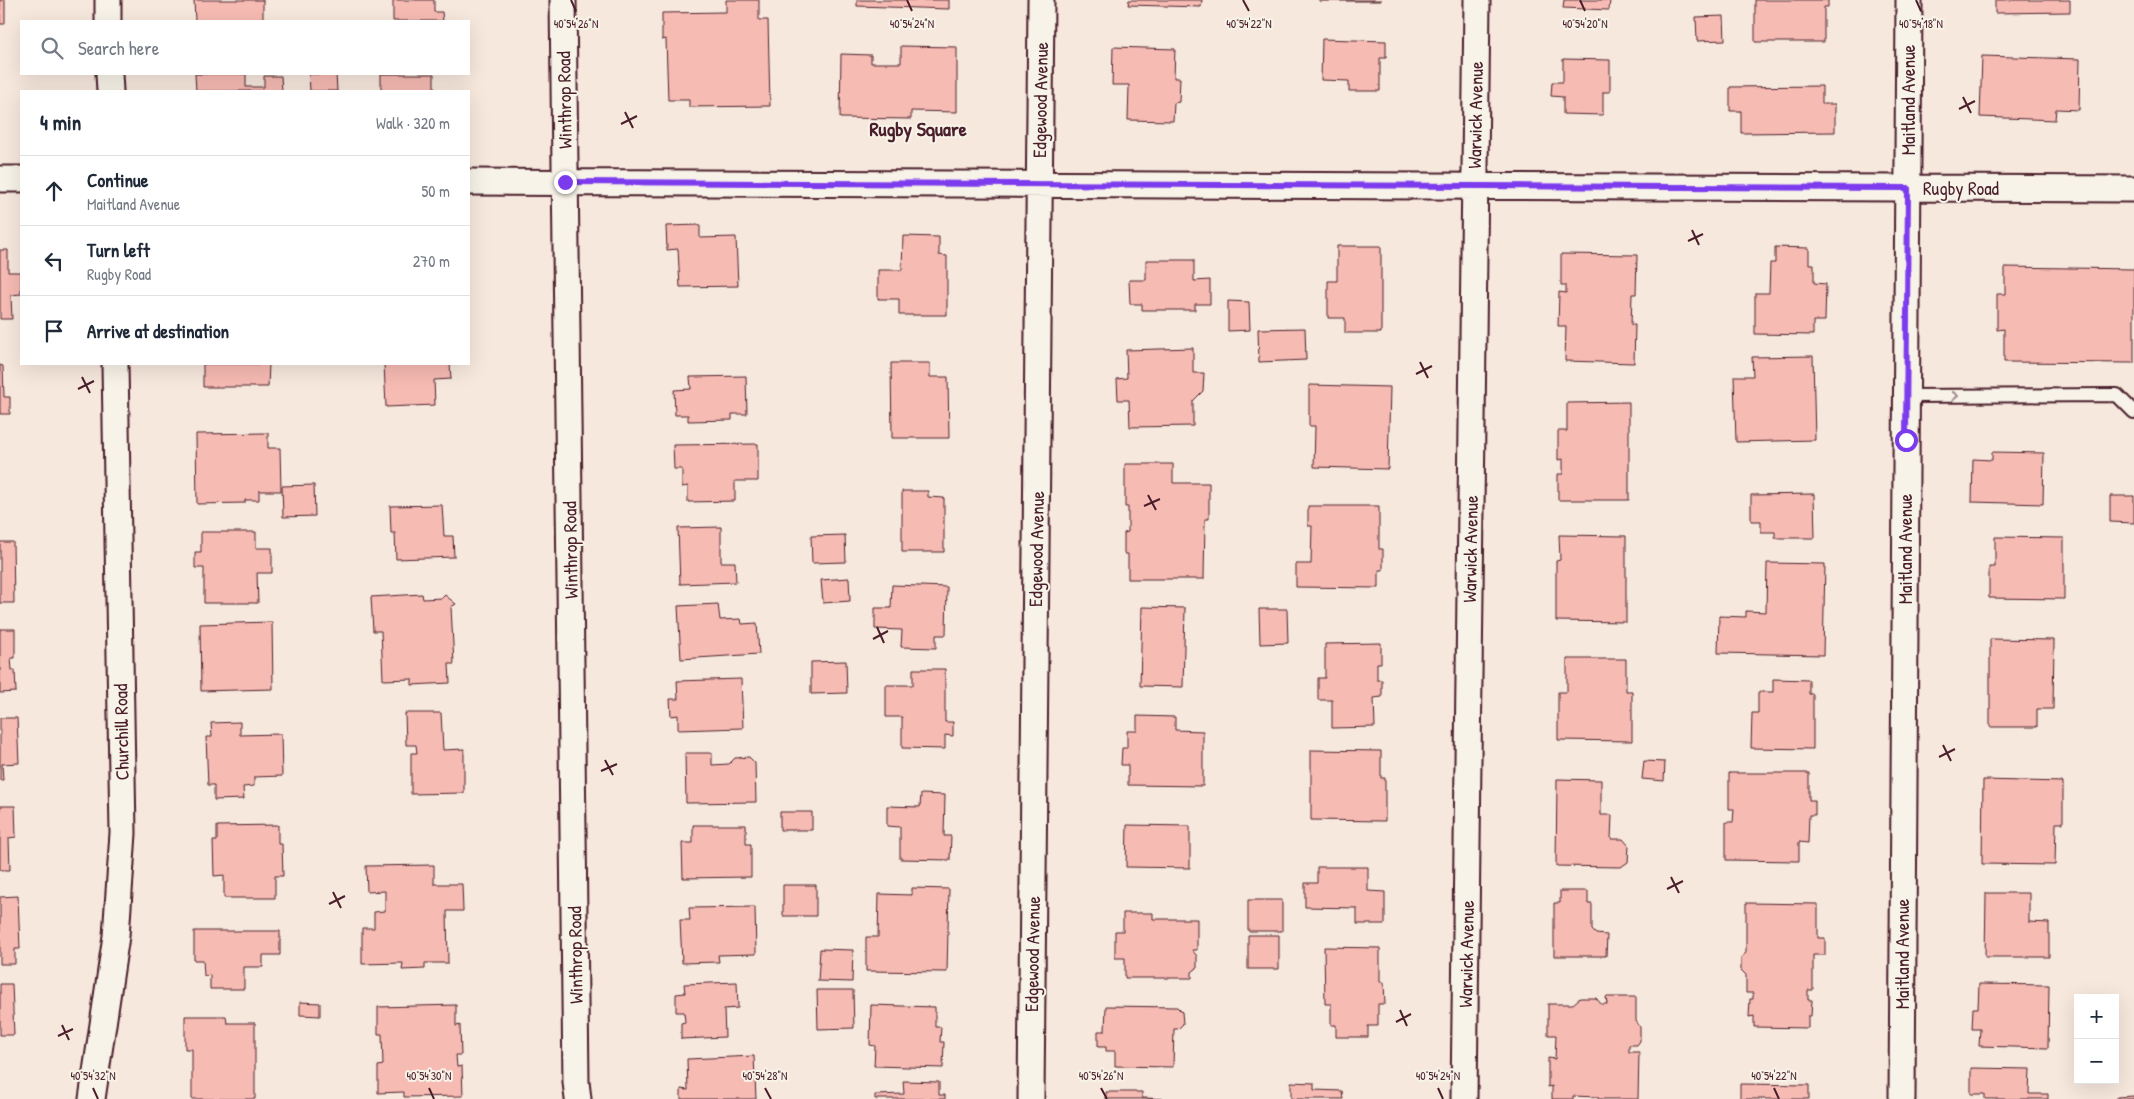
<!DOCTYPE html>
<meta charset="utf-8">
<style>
:root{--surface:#fff;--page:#f6f6f7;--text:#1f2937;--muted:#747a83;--line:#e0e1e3}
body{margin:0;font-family:"Patrick Hand",sans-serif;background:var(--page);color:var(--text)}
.controls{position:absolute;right:15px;bottom:15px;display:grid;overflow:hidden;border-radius:0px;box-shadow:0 5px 20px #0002}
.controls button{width:45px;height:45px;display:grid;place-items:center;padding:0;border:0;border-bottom:1px solid var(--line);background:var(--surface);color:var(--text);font:25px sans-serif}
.stop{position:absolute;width:15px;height:15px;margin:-11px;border:4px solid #7c3aed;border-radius:50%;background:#fff}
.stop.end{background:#7c3aed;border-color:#fff;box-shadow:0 1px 5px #0008}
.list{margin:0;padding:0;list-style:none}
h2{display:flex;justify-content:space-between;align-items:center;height:65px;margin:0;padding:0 20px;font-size:21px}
h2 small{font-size:16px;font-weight:400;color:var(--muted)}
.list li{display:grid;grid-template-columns:32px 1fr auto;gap:15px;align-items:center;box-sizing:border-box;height:70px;padding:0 20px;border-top:1px solid var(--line)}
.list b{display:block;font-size:19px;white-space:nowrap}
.list p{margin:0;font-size:16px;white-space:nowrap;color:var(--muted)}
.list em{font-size:16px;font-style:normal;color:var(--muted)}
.icon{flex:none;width:28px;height:28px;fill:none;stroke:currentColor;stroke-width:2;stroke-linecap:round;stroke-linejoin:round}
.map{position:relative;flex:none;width:2134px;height:1099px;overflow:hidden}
.search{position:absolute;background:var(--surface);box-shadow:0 5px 20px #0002;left:20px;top:20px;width:450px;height:55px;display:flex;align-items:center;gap:12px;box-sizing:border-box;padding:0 18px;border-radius:0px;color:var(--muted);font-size:19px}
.panel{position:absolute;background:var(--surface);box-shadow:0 5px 20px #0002;left:20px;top:90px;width:450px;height:275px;border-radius:0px}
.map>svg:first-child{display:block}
.building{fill:#f6bbb3;stroke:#4a1f2b}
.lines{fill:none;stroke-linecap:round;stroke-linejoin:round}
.lane-casing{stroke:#4a1f2b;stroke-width:16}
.street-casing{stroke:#4a1f2b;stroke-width:29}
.lane{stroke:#f7f3e8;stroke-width:12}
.street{stroke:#f7f3e8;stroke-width:25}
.oneway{stroke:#a0898a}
.route{stroke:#7c3aed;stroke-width:6}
.ticks{fill:none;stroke:#4a1f2b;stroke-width:2}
.labels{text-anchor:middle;stroke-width:4;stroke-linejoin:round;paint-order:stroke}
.street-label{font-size:19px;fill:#4a1f2b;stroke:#f7f3e8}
.neighbourhood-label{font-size:20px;font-weight:bold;fill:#4a1f2b;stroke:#f7f3e8}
.ticks-label{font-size:12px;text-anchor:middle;fill:#4a1f2b;stroke:#f7f3e8;stroke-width:4;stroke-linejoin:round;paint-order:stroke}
</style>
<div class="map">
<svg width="2134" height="1099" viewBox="0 0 2134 1099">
<rect width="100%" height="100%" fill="#f7e8dd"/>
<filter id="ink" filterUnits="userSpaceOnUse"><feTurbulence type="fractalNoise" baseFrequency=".02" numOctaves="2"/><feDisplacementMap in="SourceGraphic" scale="10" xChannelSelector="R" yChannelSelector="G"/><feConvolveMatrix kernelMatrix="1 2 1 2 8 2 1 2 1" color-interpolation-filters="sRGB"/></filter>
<g filter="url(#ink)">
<path class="building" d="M0,0H5V24H0Z
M194,0H263V21H195Z
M393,0H434V12H442L443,21H393Z
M726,0H759V20H768L770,106L689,107V100H668L666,39L662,40V13L726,12Z
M857,0H949V9L857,6Z
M1129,0H1202L1201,7L1128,5Z
M1319,0H1381V1H1319Z
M1564,0H1610L1609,10L1563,8Z
M1755,0H1828V7H1824V42H1755Z
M1995,0H2070V12L1995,13Z
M1724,16L1725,40L1697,41L1696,17Z
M1322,39L1386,41V58H1380V91H1349V81L1321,80Z
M901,46L957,47V112L911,111V119L840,118L841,54L871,55V63H901Z
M1113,47L1175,49L1174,78H1180L1179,102L1174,103L1173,121L1128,120L1129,85H1112Z
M1982,56L2080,59L2079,110L2056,109L2055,120L1980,117Z
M1563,59L1610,60V92H1603V115L1563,114V97L1551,96L1552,82H1563Z
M195,74H246V87H264V76H281L282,91H196Z
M309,74H336L337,91H310Z
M381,74H434V91H381Z
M1822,86V104H1835V132L1741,133V111H1730V87Z
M700,225V238L736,237L738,286L680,287L678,249L667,250L666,226Z
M903,236L939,237V255L947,256V315H899V299H878V270H902Z
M1337,246H1381V333H1345V318H1328V281H1337Z
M1775,247L1809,248V264H1814V283L1826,284L1825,321H1813V335L1755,334V293H1769L1770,263H1775Z
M0,250H8V272H21V294L11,295L12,319H0Z
M1561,254L1637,255L1636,294H1632L1631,325H1635L1634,363L1565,361L1566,326H1558L1559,292L1566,293V285H1561Z
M1146,260H1194V281L1210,280V304H1195V310H1142V304H1130L1129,280H1146Z
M2005,267L2134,269V363L2004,362V329L1997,330V294H2005Z
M1228,301L1249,302L1250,330L1228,331Z
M1305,328L1306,360L1259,362L1258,329Z
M1193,348V373H1204L1203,391L1193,401V426L1130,427L1129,400H1118L1117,379L1127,378L1126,350Z
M1813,356L1815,440L1736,442L1734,376H1753L1752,357Z
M891,363H930V377H948L949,438H892Z
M203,364H269L268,387H203Z
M384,364H450L451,379L434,380L435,405L386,407Z
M0,365L3,366L4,397H10V414H0Z
M746,376L747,414H732V420L688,421V415H675L674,390L691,389L690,377Z
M1309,385L1390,387L1388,469L1314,467L1315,426H1309Z
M1629,402V500H1558V474H1563V459L1558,460V431H1567V403Z
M268,433V448H280L281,491H259V500H245V503L197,504L196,434Z
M758,444V481H735V501L688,502V486L682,487V469H674L673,445Z
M1992,452L2044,453L2043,504L1972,502L1973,459L1992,460Z
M1125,464H1173V483H1209V519H1205L1204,579H1128V554H1124V533L1128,532V507H1125Z
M314,485L315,516L283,517L282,486Z
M902,491H928V497L944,498V552H902Z
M1814,494L1815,538H1775V532H1761V521H1751V495Z
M2110,496H2134V523L2110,522Z
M442,505L444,536H453L454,557L396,559L395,533H391L390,506Z
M1308,506H1379V549H1383V570H1379V588L1296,587V564H1311L1312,526H1308Z
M721,527V562H735L736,582L680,584L678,528Z
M201,532H256V548H272V573H257L258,603H204V568H195V552H201Z
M845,535L846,562L812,563L811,536Z
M1559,535L1626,536V622L1556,621V561L1560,560Z
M1995,537L2064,538V599L1989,598V567H1995Z
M0,542H13L14,603H0Z
M1767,563L1825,564L1823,655L1718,653L1719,616L1746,617V611L1766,612Z
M849,578L850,601L823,603L821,580Z
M892,585L947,587L946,635H936V648L901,647L902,630L875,629V608H891Z
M422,594L423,599L442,598L445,595L456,604L451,607L454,664H449L450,683L412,685V679L383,680L381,631H373L371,597Z
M718,604L720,620L741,619L742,624L757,623L759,654L681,659L678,606Z
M1142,607L1185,608L1183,687L1140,686Z
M1259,609H1287L1288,643L1260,644Z
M272,622L273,689L201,691L200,624Z
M0,629H15V658H11L12,670H15L16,692L0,693Z
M1990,639L2054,640L2053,709H2037V727H1990Z
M1381,643V663H1377V680H1382V697L1374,698L1375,727L1332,728V700H1318V678H1325V644Z
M1567,659H1626V691H1632V741L1558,740V692H1567Z
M846,661L847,693L811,694V662Z
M913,669H945V722H953V736L945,735V749L902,748V717H886V685H913Z
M741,679L743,728L678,730V715L671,716L670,699H678L677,681Z
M1773,679L1809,680V694H1813V749L1751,748L1752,713H1758V692H1773Z
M405,713H441L443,750L464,749V793L411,794V753H417L416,745H406Z
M1137,716L1175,717V730L1203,731V786L1128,785V765H1121L1122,748H1127V731H1137Z
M0,718H17L19,763L2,764L3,780H0Z
M240,722V735L281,734L282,776L254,777V786L243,787L244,799L214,800V785H208L206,737H212L211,723Z
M1311,750L1381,751V778H1385V821L1311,820Z
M685,753H712V765L729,764L735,758L749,757L755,763L756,802L686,803Z
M1644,761L1665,762L1664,781L1642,779Z
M1729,773H1809V800H1815V815H1809L1808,843L1799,842V861L1726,860V822H1733L1734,809H1729Z
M1557,779L1601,780V815H1612L1611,839H1623L1629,846L1628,862L1621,867L1556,866Z
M1983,780L2063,782V823H2056L2055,865L1982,864Z
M921,794L945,795L944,836H951L950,860L900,859V827L887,826V806L920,807Z
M0,806H15L16,837L9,838L10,870H0Z
M780,812H812V830H780Z
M278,825V844H282L283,876H275V898H224V875L214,876L213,841H217V826Z
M693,825H746V844H751V877L683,878L682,843H693Z
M1127,825L1190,826V868L1126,867Z
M434,865V884H462L463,911H447L448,963H425V969L402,970L403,963L362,964V928H374V912L385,911V891L367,892L366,866Z
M1317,867H1368V891L1385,892V924H1357V908L1305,907V883H1317Z
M783,885H816V916H783Z
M912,888L949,889L947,972L866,971V937H878L879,894L912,895Z
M1560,891H1588V904H1592V930L1596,934L1607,935L1606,956H1554V903H1560Z
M1986,893H2029V922L2049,923V957H1985Z
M18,896L20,949H15V964H0V897Z
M1248,900H1282V931H1248Z
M1746,903L1818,904V938H1825V955H1813V990H1808V1000H1812L1811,1016H1808V1028L1754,1027V1016L1749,1017L1750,999H1753V993H1746V975L1741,970V957L1746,953Z
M755,907L756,954L718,955L719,962L682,963L680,920H690L689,908Z
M1123,913H1153V919H1197V950H1192L1197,956V968L1192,972V978H1125V958H1115V931H1123Z
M194,931H280V955H263V967H244V989H210V975L204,976L203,960H194Z
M1248,935H1279V969H1248Z
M1324,947L1380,948V982H1384L1385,1004H1378V1026H1368V1037H1336V1025H1331V1004H1325Z
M820,949L853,950L852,982L818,981Z
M737,982L738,1008L724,1009L725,1037L681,1039V1023L685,1022L684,1012H676V994L685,993L684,984Z
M0,984H12L14,1035H0Z
M1979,984L2049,985L2048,1048L1979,1046L1980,1029H1972L1973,1008H1978Z
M817,990H853L854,1028L818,1029Z
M1606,997H1636V1021L1640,1027V1041L1637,1045H1629V1052H1639L1638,1099H1598V1097L1573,1096V1099H1552V1086L1548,1087V1058L1555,1059L1556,1035H1548V1004H1573L1580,998H1596L1601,1004H1607Z
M300,1002L320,1003V1016L300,1015Z
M456,1005V1026L460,1025L461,1055H456L457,1067L462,1066L463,1096L404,1097V1092L378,1093V1066L383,1065L382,1034H378V1007Z
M871,1005L935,1007V1027H941L940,1042H944L943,1068L874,1066L875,1046L870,1045Z
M1106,1006L1177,1007L1182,1012L1183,1024L1178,1029H1174L1173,1067L1115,1066V1051H1106V1047H1098V1031H1105Z
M185,1016H226L227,1023H255V1099H192V1049H185Z
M754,1056L756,1099H681V1089L688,1090L687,1059Z
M1971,1068L2030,1069L2029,1094H2048V1099H1985V1094H1971Z
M903,1081L939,1082V1095H945V1099H875V1095L904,1094Z
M1291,1082L1314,1083V1090L1342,1091L1343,1099H1291Z
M1740,1084L1809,1085V1099H1740Z
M1106,1092H1142V1098L1172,1099H1106Z
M2134,1096V1099H2117V1097Z"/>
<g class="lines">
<defs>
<path id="lane" d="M1906,396L2117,395L2134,412"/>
<path id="street" d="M108,0V21
M563,0L576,1082L578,1099
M109,74L110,91
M0,179H21
M469,182L2134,189
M92,1099L116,936L123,833L115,364
M1031,1099L1041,0
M1464,1099L1477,0
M1902,1099L1909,0"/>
</defs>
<use href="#lane" class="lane-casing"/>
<use href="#street" class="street-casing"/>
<use href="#lane" class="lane"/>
<use href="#street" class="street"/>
</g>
<defs><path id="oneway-chevron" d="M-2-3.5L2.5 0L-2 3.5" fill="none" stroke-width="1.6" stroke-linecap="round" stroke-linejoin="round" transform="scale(1.25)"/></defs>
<use class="oneway" href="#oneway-chevron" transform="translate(1955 396)"/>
</g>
<g class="lines" filter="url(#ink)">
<path class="route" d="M565,182L1908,188L1906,440"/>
</g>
<path class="ticks" d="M571,0L576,11M907,0L912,11M1243,0L1249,11M1580,0L1585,11M1916,0L1921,11M1963,97L1971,113M1959,109L1975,101M625,112L633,128M621,124L637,116M1692,230L1699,245M1688,241L1703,234M1420,362L1428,378M1416,374L1432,366M82,377L90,393M78,389L94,381M1148,495L1156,510M1144,506L1160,499M877,627L884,643M873,639L888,631M1943,745L1951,761M1939,757L1955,749M605,760L613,775M601,771L617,764M1671,877L1679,893M1667,889L1683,881M333,892L341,908M329,904L345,896M1400,1010L1407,1026M1396,1022L1411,1014M62,1025L69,1040M58,1036L73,1029M93,1088L98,1099M429,1088L434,1099M765,1088L771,1099M1101,1088L1107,1099M1438,1088L1443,1099M1774,1088L1779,1099"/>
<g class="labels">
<g class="street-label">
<text transform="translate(564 100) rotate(-91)" y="7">Winthrop Road</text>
<text transform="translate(1040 100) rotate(-89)" y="7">Edgewood Avenue</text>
<text transform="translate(1908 100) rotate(-90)" y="7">Maitland Avenue</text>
<text transform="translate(1475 115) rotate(-89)" y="7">Warwick Avenue</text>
<text x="1961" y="195">Rugby Road</text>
<text transform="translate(1036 549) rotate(-89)" y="7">Edgewood Avenue</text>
<text transform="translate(1470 549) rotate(-89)" y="7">Warwick Avenue</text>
<text transform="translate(1905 549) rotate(-90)" y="7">Maitland Avenue</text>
<text transform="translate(570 550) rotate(-91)" y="7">Winthrop Road</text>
<text transform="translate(121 732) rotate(-91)" y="7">Churchill Road</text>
<text transform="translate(1032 954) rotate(-89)" y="7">Edgewood Avenue</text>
<text transform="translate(1466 954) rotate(-89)" y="7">Warwick Avenue</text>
<text transform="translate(1902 954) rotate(-90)" y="7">Maitland Avenue</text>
<text transform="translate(575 955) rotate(-91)" y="7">Winthrop Road</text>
</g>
<g class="neighbourhood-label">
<text x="918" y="136">Rugby Square</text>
</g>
</g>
<g class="ticks-label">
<text x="576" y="28">40°54'26"N</text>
<text x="1249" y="28">40°54'22"N</text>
<text x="1585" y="28">40°54'20"N</text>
<text x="1921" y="28">40°54'18"N</text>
<text x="912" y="28">40°54'24"N</text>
<text x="93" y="1080">40°54'32"N</text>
<text x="429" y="1080">40°54'30"N</text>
<text x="765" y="1080">40°54'28"N</text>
<text x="1101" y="1080">40°54'26"N</text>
<text x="1438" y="1080">40°54'24"N</text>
<text x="1774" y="1080">40°54'22"N</text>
</g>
</svg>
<div class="controls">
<button>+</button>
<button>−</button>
</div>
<div class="stop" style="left:1906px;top:440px"></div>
<div class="stop end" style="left:565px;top:182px"></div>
<div class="search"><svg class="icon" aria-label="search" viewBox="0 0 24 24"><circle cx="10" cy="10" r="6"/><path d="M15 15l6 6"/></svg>Search here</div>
<section class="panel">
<h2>4 min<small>Walk · 320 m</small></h2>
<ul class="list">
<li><svg class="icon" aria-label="ahead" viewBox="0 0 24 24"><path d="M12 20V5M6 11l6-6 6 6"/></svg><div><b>Continue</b><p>Maitland Avenue</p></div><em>50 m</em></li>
<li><svg class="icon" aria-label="left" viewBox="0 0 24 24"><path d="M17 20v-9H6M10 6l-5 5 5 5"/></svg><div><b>Turn left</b><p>Rugby Road</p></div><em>270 m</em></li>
<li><svg class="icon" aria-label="arrive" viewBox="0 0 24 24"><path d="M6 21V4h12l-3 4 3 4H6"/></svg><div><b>Arrive at destination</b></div></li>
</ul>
</section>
</div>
